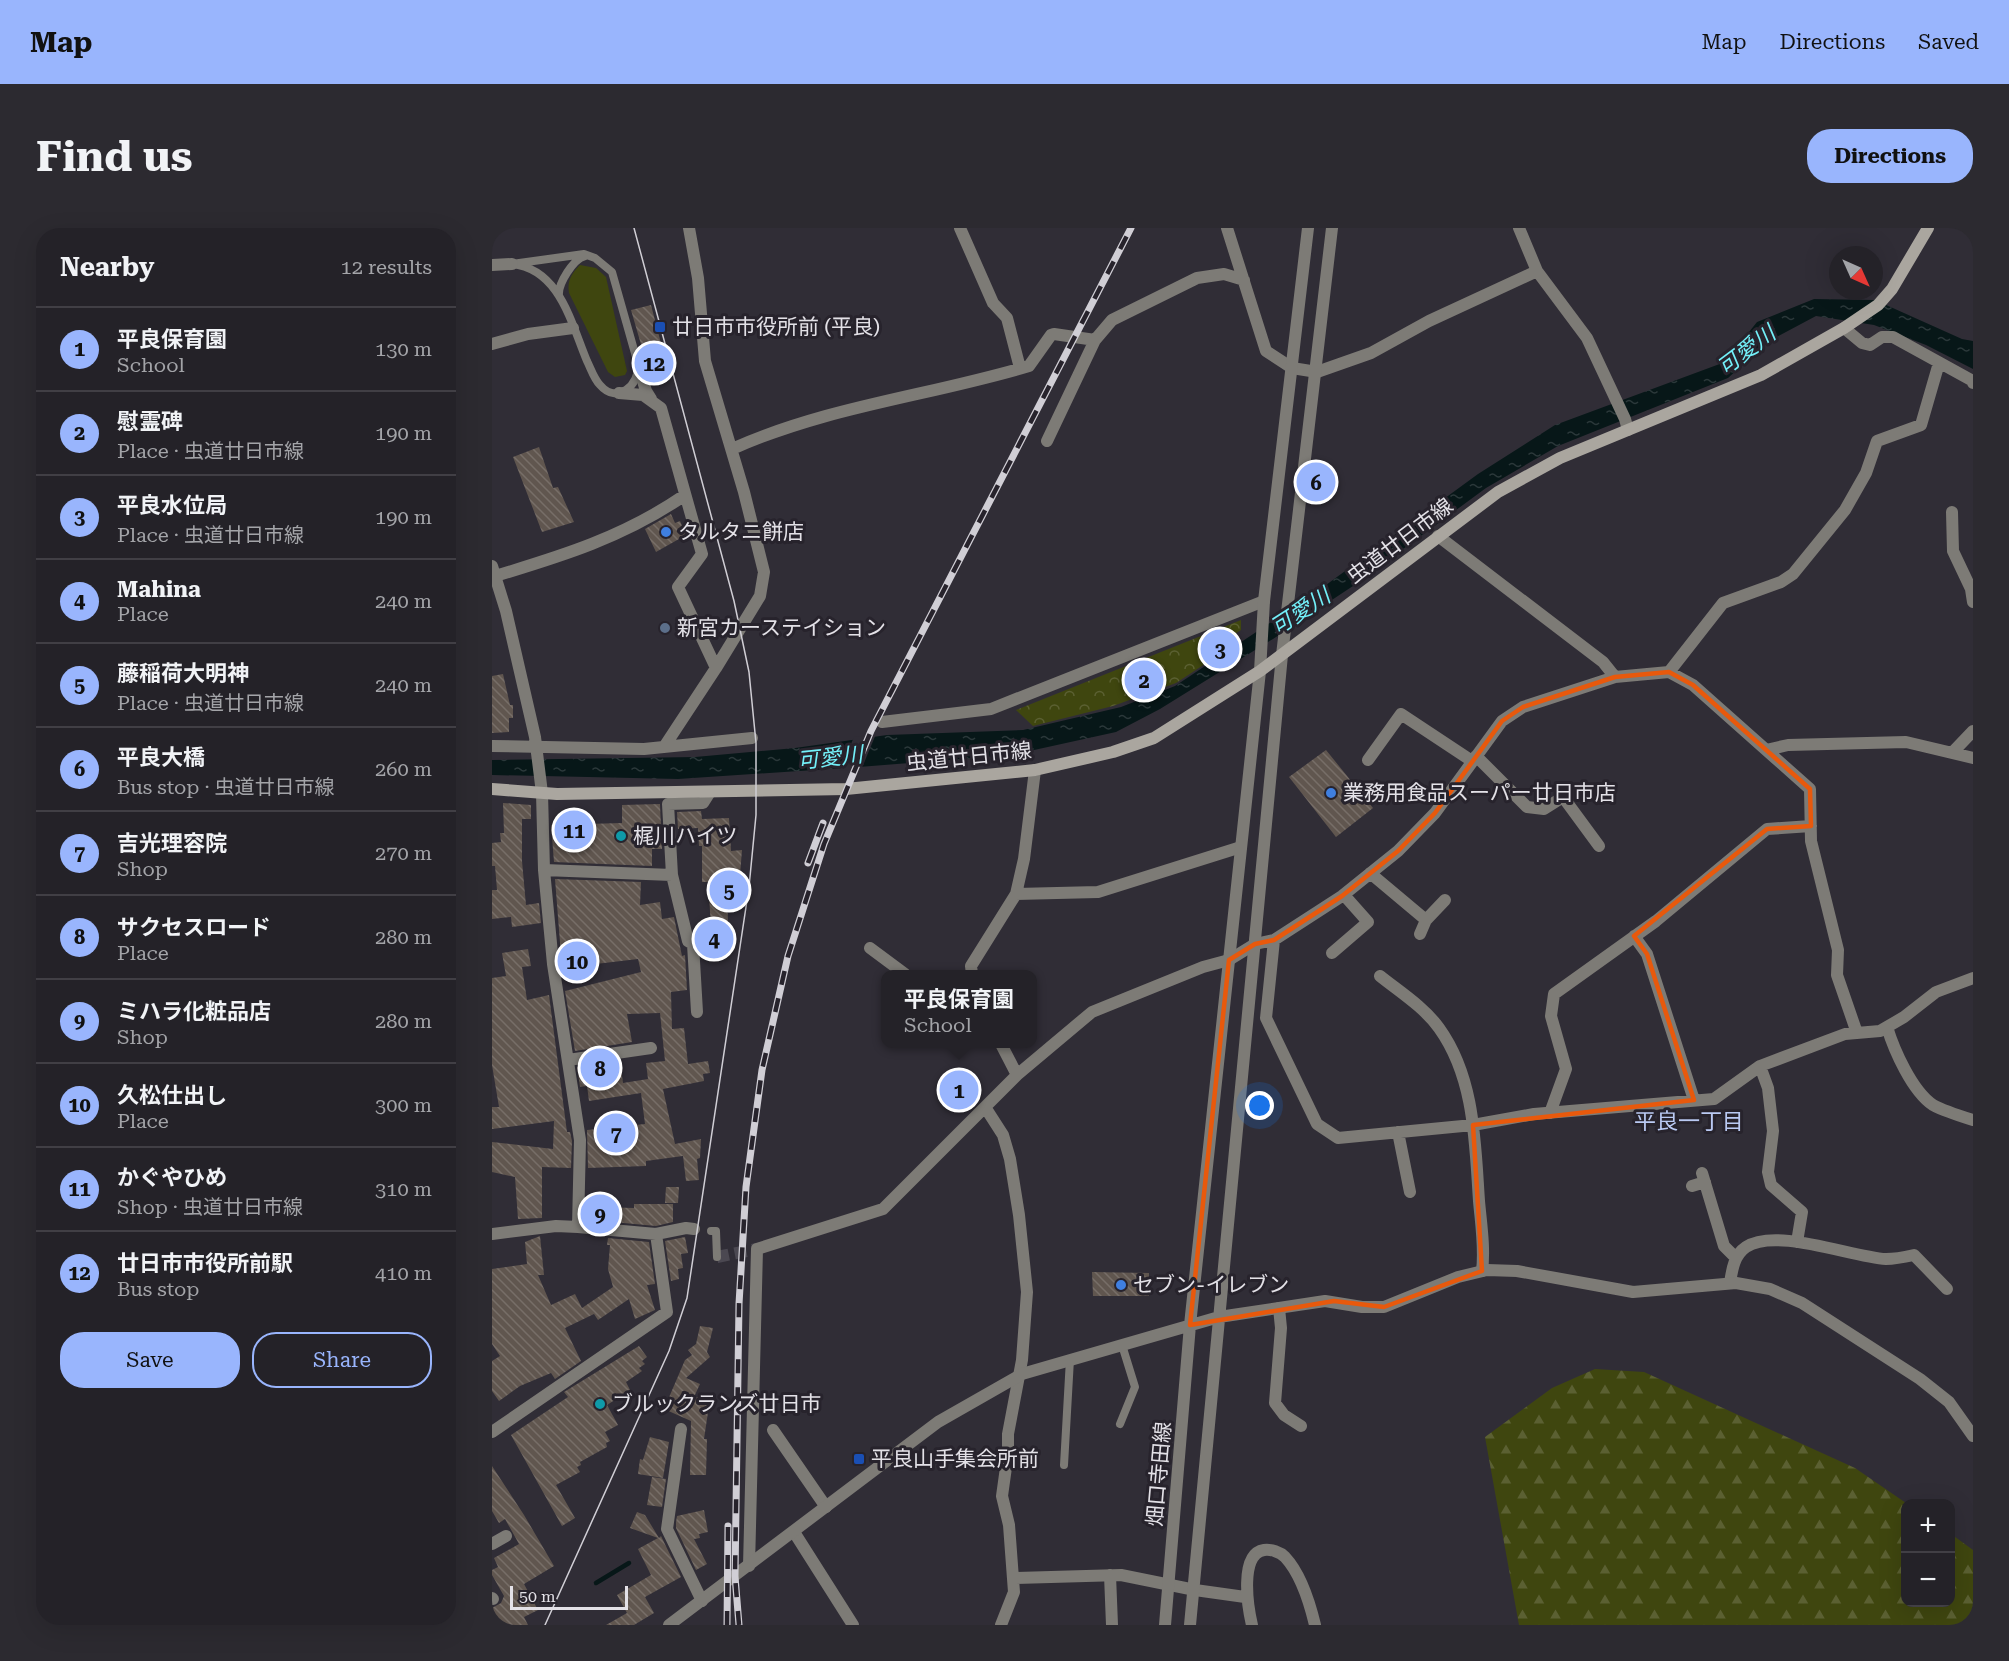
<!DOCTYPE html>
<meta charset="utf-8">
<style>
:root{--surface:#242228;--page:#2c2a30;--text:#f1f3f6;--muted:#a3a4a8;--line:#413f45;--accent:#99b5fd}
body{margin:0;font-family:"Roboto Serif","Noto Sans JP",serif;background:var(--page);color:var(--text)}
.controls{position:absolute;right:18px;bottom:18px;display:grid;overflow:hidden;border-radius:12px;box-shadow:0 6px 24px #0002}
.controls button{width:54px;height:54px;display:grid;place-items:center;padding:0;border:0;border-bottom:2px solid var(--line);background:var(--surface);color:var(--text);font:30px sans-serif}
.compass{position:absolute;left:1337px;top:18px;width:54px;height:54px;border-radius:50%;background:var(--surface);box-shadow:0 6px 24px #0002;rotate:135deg}
.scale{position:absolute;left:18px;bottom:15px;width:118px;box-sizing:border-box;padding-left:6px;border:3px solid #e3e1e7;border-top:0;font-size:16px;line-height:21px;white-space:nowrap;color:#e3e1e7;-webkit-text-stroke:4px #27232c;paint-order:stroke}
.you{position:absolute;left:768px;top:878px;width:21px;height:21px;margin:-15px;border:4px solid #fff;border-radius:50%;background:#1a73e8;box-shadow:0 0 0 9px #1a73e833}
.badge{display:grid;place-items:center;width:39px;height:39px;border-radius:50%;background:var(--accent);color:#111;font-size:20px;font-weight:700}
.pin{position:absolute;translate:-50% -50%;border:3px solid #fff;box-shadow:0 2px 6px #0006}
.popup{position:absolute;left:389px;top:742px;width:156px;height:78px;box-sizing:border-box;display:grid;place-content:center;border-radius:12px;background:var(--surface);filter:drop-shadow(0 2px 4px #0005);font-size:20px;white-space:nowrap;color:var(--muted)}
.popup b{font-size:22px;color:var(--text)}
.popup::after{content:'';position:absolute;left:50%;top:100%;margin-left:-12px;border:12px solid transparent;border-top-color:var(--surface)}
.list{margin:0;padding:0;list-style:none}
h2{display:flex;justify-content:space-between;align-items:center;height:78px;margin:0;padding:0 24px;font-size:26px}
h2 small{font-size:20px;font-weight:400;color:var(--muted)}
.list li{display:grid;grid-template-columns:39px 1fr auto;gap:18px;align-items:center;box-sizing:border-box;height:84px;padding:0 24px;border-top:2px solid var(--line)}
.list b{display:block;font-size:22px;white-space:nowrap}
.list p{margin:0;font-size:20px;white-space:nowrap;color:var(--muted)}
.list em{font-size:20px;font-style:normal;color:var(--muted)}
.actions{display:flex;gap:12px;padding:18px 24px}
.actions a{flex:1;padding:14px 0;border:2px solid var(--accent);border-radius:24px;text-align:center;font-size:21px;color:var(--accent)}
.actions .main{background:var(--accent);color:#111}
.map{position:relative;flex:none;width:1481px;height:1397px;overflow:hidden;border-radius:24px}
header{display:flex;align-items:center;gap:36px;box-sizing:border-box;height:84px;padding:0 30px;background:var(--accent);color:#111}
header strong{font-size:28px}
nav{display:flex;gap:33px;margin-inline-start:auto;font-size:21px}
.intro{display:flex;align-items:center;justify-content:space-between;box-sizing:border-box;height:144px;padding:0 36px}
h1{margin:0;font-size:42px}
.button{padding:15px 27px;border-radius:24px;background:var(--accent);color:#111;font-size:21px;font-weight:700}
main{display:flex;gap:36px;padding:0 36px}
aside{flex:1;background:var(--surface);border-radius:24px;box-shadow:0 6px 24px #0002}
.map>svg:first-child{display:block}
.forest{fill:url(#forest-firs)}
.park{fill:url(#park-crowns)}
.garden{fill:#3f460f}
.water{fill:url(#water-ripples)}
.pier{fill:#302d36}
.lines{fill:none;stroke-linecap:round;stroke-linejoin:round}
.stream{stroke:#071718;stroke-width:4.5}
.building{fill:url(#building-back-hatch)}
.minor-tunnel{stroke:#4b4851;stroke-width:12;stroke-dasharray:12 6;stroke-linecap:butt}
.service{stroke:#7d7b76;stroke-width:8}
.minor{stroke:#7d7b76;stroke-width:12}
.tertiary{stroke:#7d7b76;stroke-width:12}
.secondary{stroke:#aaa69f;stroke-width:12}
.tram{stroke:#d0ced5;stroke-width:1.5}
.rail-casing{stroke:#d0ced5;stroke-width:7}
.rail{stroke:#27232c;stroke-width:4.5;stroke-dasharray:14;stroke-linecap:butt}
.marked{fill:none;stroke:#e8590c;stroke-width:4.5;stroke-linejoin:round}
.transit-dot{fill:#1a4fb4;stroke:#27232c;stroke-width:2}
.shop-dot{fill:#3f7fe0;stroke:#27232c;stroke-width:2}
.service-dot{fill:#5c6f8a;stroke:#27232c;stroke-width:2}
.culture-dot{fill:#0f9aa8;stroke:#27232c;stroke-width:2}
.labels{text-anchor:middle;stroke-width:6;stroke-linejoin:round;paint-order:stroke}
.poi-label{font-size:21px;fill:#e3e1e7;stroke:#27232c;text-anchor:start}
.street-label{font-size:21px;fill:#e3e1e7;stroke:#27232c}
.water-label{font-size:22px;font-style:italic;fill:#73f0f9;stroke:#27232c}
.neighbourhood-label{font-size:22px;fill:#bacaf3;stroke:#27232c}
</style>
<header>
<strong>Map</strong>
<nav><a>Map</a><a>Directions</a><a>Saved</a></nav>
</header>
<div class="intro"><h1>Find us</h1><a class="button">Directions</a></div>
<main>
<aside>
<h2>Nearby<small>12 results</small></h2>
<ul class="list">
<li><span class="badge">1</span><div><b>平良保育園</b><p>School</p></div><em>130 m</em></li>
<li><span class="badge">2</span><div><b>慰霊碑</b><p>Place · 虫道廿日市線</p></div><em>190 m</em></li>
<li><span class="badge">3</span><div><b>平良水位局</b><p>Place · 虫道廿日市線</p></div><em>190 m</em></li>
<li><span class="badge">4</span><div><b>Mahina</b><p>Place</p></div><em>240 m</em></li>
<li><span class="badge">5</span><div><b>藤稲荷大明神</b><p>Place · 虫道廿日市線</p></div><em>240 m</em></li>
<li><span class="badge">6</span><div><b>平良大橋</b><p>Bus stop · 虫道廿日市線</p></div><em>260 m</em></li>
<li><span class="badge">7</span><div><b>吉光理容院</b><p>Shop</p></div><em>270 m</em></li>
<li><span class="badge">8</span><div><b>サクセスロード</b><p>Place</p></div><em>280 m</em></li>
<li><span class="badge">9</span><div><b>ミハラ化粧品店</b><p>Shop</p></div><em>280 m</em></li>
<li><span class="badge">10</span><div><b>久松仕出し</b><p>Place</p></div><em>300 m</em></li>
<li><span class="badge">11</span><div><b>かぐやひめ</b><p>Shop · 虫道廿日市線</p></div><em>310 m</em></li>
<li><span class="badge">12</span><div><b>廿日市市役所前駅</b><p>Bus stop</p></div><em>410 m</em></li>
</ul>
<div class="actions"><a class="main">Save</a><a>Share</a></div>
</aside>
<div class="map">
<svg width="1481" height="1397" viewBox="0 0 1481 1397">
<defs>
<pattern id="forest-firs" width="22" height="20" patternUnits="userSpaceOnUse" patternTransform="scale(1.5)"><rect width="22" height="20" fill="#3f460f"/><path d="M5 1l3.5 6h-7zM16 11l3.5 6h-7z" fill="#5b6032"/></pattern>
<pattern id="park-crowns" width="20" height="18" patternUnits="userSpaceOnUse" patternTransform="scale(1.5)"><rect width="20" height="18" fill="#3f460f"/><path d="M2 6a3 3 0 1 1 6 0M12 15a3 3 0 1 1 6 0" fill="none" stroke="#5b6032"/></pattern>
<pattern id="water-ripples" width="26" height="14" patternUnits="userSpaceOnUse" patternTransform="scale(1.5)"><rect width="26" height="14" fill="#071718"/><path d="M2 4q2-2 4 0t4 0M15 11q2-2 4 0t4 0" fill="none" stroke="#2b383a"/></pattern>
<pattern id="building-back-hatch" width="6" height="6" patternUnits="userSpaceOnUse" patternTransform="scale(1.5)"><rect width="6" height="6" fill="#60564f"/><path d="M-1 5l2 2M0 0l6 6M5-1l2 2" fill="none" stroke="#776e68"/></pattern>
</defs>
<rect width="100%" height="100%" fill="#302d36"/>
<path class="forest" d="M1103,1141L1152,1144L1363,1240L1414,1275V1374H1458L1459,1306L1481,1322V1397H1027L993,1209L1060,1160Z"/>
<path class="park" d="M749,392V402L719,421L722,430L684,455L621,478L541,498L524,482Z"/>
<path class="garden" d="M88,37L104,40L114,49L135,143L133,147L123,149L116,144L77,65C75,53 79,46 88,37Z"/>
<path class="water" d="M1322,71L1383,72L1470,111L1481,113V141L1434,117L1382,97L1324,88L1277,113L1236,150L1066,218L994,260L861,358L781,411L668,481L624,504L519,527L367,539L186,551L0,547V532L203,529L303,520L395,507L531,502L629,479L683,458L823,365L986,246L1063,197L1233,134L1265,94Z"/>
<path class="pier" d="M384,506L369,542L347,543L362,509Z"/>
<g class="lines">
<path class="stream" d="M104,1355L137,1335"/>
</g>
<path class="building" d="M159,77L177,146L159,151L139,82Z
M47,219L61,260L66,259L82,294L50,304L21,229Z
M179,286L183,295L188,293L194,307L164,324L153,301Z
M11,446L18,477H21V490H17V504L0,505V448Z
M834,522L881,580L844,609L797,549Z
M11,575L39,577V591H30V633L34,677L47,675L49,695L20,699L19,689L0,691V662H5L3,638H0V615L9,614L8,605H12Z
M168,576L170,621H160V638L62,634L59,597L130,595V577Z
M209,583L210,591L237,590L239,623L250,622L248,647H241L240,664H235L236,693H231L232,724L213,725L212,699L219,698L216,654H210V618H207L206,600L186,601L185,584Z
M63,651L149,654L148,677L168,674L170,691L182,689L190,728L193,727L195,762L179,764L180,801L192,800L196,836L216,833L218,845L211,846L212,853L171,861L183,916L209,911L208,930L205,931L207,952L194,953L191,928L154,933V938L96,940L95,902L153,896L149,865L97,873L95,858L88,859L85,839L128,833L131,855L156,851L154,835L173,833L168,785L135,786L140,814L83,823L73,763L149,744L146,731L70,740Z
M36,721L39,738L30,739L35,772L57,767L75,904H78L80,913L79,940L50,939V990L26,991L23,949L0,944V914L61,921L62,893L0,901V879H7L0,837V750L14,748L10,725Z
M174,959H187L186,975H173Z
M142,976H181V994L164,998L110,993L107,979L142,980Z
M48,1008L52,1047H46L59,1077L83,1066L90,1080L121,1059L116,1041L118,1017H115L116,1010L157,1014L163,1056L155,1057L163,1082L143,1091L137,1071L106,1092L102,1086L73,1100L89,1133L63,1151L59,1145L28,1158L7,1173L0,1163V1133L8,1128L0,1116V1041L35,1036L33,1014Z
M193,1009L196,1025L189,1026L191,1040L186,1041L187,1051L179,1053L173,1013Z
M600,1044L657,1045V1068H601Z
M208,1098L221,1100L215,1124L218,1129L194,1150L208,1156L202,1169L218,1171L212,1211H215L214,1247H198L199,1193L172,1181L193,1132L200,1127L196,1122L204,1116Z
M147,1118L155,1129L150,1133L153,1136L147,1140L150,1143L134,1154L138,1162L115,1177L126,1197L113,1204L118,1213L114,1215L115,1219L88,1234L89,1237L85,1239L88,1244L64,1257L83,1290L70,1298L19,1207L76,1169L72,1164Z
M158,1209L177,1214L171,1250L146,1246L148,1231L151,1232Z
M0,1238L32,1287L62,1338L32,1356L46,1382L32,1389L36,1397H0V1380L9,1375L12,1368L0,1347V1342L6,1339L2,1330L27,1316L13,1291L7,1295L0,1283Z
M160,1249L174,1251L170,1279L155,1277Z
M212,1282L216,1304L207,1306L208,1310L202,1311L215,1336L204,1342L184,1300V1294L185,1288Z
M145,1284L153,1287L167,1310L169,1308L189,1349L153,1369L162,1385L142,1397H114L135,1385L125,1367L159,1347L146,1321L166,1310L138,1300Z"/>
<g class="lines">
<path class="minor-tunnel" d="M225,1029L265,1021"/>
<path class="service" d="M92,26L103,30L120,44L146,136C148,157 125,177 108,157C102,151 99,141 95,133C79,95 68,41 20,36Z
M67,67C66,56 81,31 93,28
M219,1003H224L225,1029
M628,1196L643,1159L630,1117
M572,1237L578,1131"/>
<path class="minor" d="M197,0L206,50L213,133L252,264L272,344L268,368L224,440
M468,0L501,75L515,90L528,140
M735,0L774,123L800,140L825,144L879,125L937,93L1045,43
M1027,0L1045,43L1095,110L1133,191L1136,202
M1352,100L1370,115L1378,117L1390,109H1401L1481,153V155
M0,116L36,106L81,100
M146,136L154,163L159,171
M127,165L151,167L169,180L210,326L186,359L224,440L172,519
M555,213L603,112
M240,221C336,178 437,168 537,138L559,107L562,106L603,112L620,92L705,50L732,46L752,52
M1460,284L1461,323L1479,361L1481,374
M946,308L1111,434L1123,449
M0,338L14,383L43,509L50,565L52,642L61,736L88,912L86,999L64,998L0,1006
M0,349C70,328 132,309 193,267
M1177,444L1231,375L1289,354L1301,346L1353,282L1374,245L1385,213L1429,197L1447,135
M390,494L499,481L772,373
M0,518L152,521L260,510
M1274,522L1296,517L1414,514L1481,530
M1460,525L1481,503
M984,528L1035,579L1052,581L1071,569L1107,618
M876,532L909,486L980,533
M52,642L180,647
M878,645L934,692L953,672
M524,666L606,664L749,619
M928,706L934,692
M1142,708L1155,726L1202,872
M782,712L774,790L825,896L846,910L981,897L1042,886L1222,871L1268,838L1353,806L1388,803L1412,789L1444,764L1481,750
M378,720L413,746
M840,725L876,694L852,667
M480,746L479,738L524,666L532,631L543,542
M888,748C908,764 932,779 947,800C983,850 983,915 987,973C989,996 993,1020 990,1043
M205,784L201,716L196,713L180,647L176,576L211,575L218,564
M1395,799C1402,822 1420,863 1441,877C1452,883 1468,888 1481,892
M509,816L525,847
M76,832L159,820
M1268,838L1276,860L1281,903L1276,944L1279,957L1310,984L1305,1014
M493,879L511,907L518,931L527,987L535,1064L530,1132L516,1206V1225L510,1268L517,1297L522,1364L509,1397
M1058,885L1074,841L1059,788L1062,766L1164,693L1275,601L1319,598
M906,904L918,964
M1210,945L1232,1018L1244,1030
M1200,958L1213,954
M86,999L164,1006L194,1000L202,1001
M1238,1055C1240,1042 1242,1027 1254,1019C1284,999 1359,1029 1394,1031C1403,1031 1413,1029 1422,1027L1455,1061
M787,1080L789,1100L783,1175L792,1187L809,1198
M189,1201L175,1301L210,1373
M281,1202L334,1279
M0,1204L175,1084L164,1006
M302,1304L361,1397
M0,1316L14,1308
M257,1338L265,1021L391,981L525,847L600,784L711,739L737,732L763,716L782,712L850,668L906,623L943,585L1010,493L1031,479L1123,449L1177,444L1201,457L1318,561L1319,613L1346,722L1345,747L1365,805
M618,1347L620,1397
M522,1350L629,1347L703,1362L753,1369
M0,1370L1,1371
M760,1397C756,1380 747,1326 772,1322C779,1321 788,1324 793,1329C808,1345 818,1376 823,1397"/>
<path class="tertiary" d="M0,37L20,36
M177,1397L446,1194L530,1146L727,1089L833,1073L870,1079H892L966,1049L995,1042L1025,1043L1141,1064L1244,1055L1278,1061L1310,1075L1428,1151L1457,1174L1481,1208
M673,1397L698,1097L768,443L772,373L816,0
M698,1397L790,427L840,0"/>
<path class="secondary" d="M0,561L65,566L354,561L543,542L621,524L662,510L768,443L1006,264L1068,230L1269,147L1352,100L1386,77L1400,61L1436,0"/>
<path class="tram" d="M53,1397L177,1123L195,1070L257,659L264,587V515L257,444L242,373L142,0"/>
<defs>
<path id="rail" d="M316,635L331,595
M235,1397L236,1298
M247,1397L243,1348L247,1076L254,959L270,842L296,728L332,616L379,503L639,0"/>
</defs>
<use href="#rail" class="rail-casing"/>
<use href="#rail" class="rail"/>
</g>
<path class="marked" d="M1177,444L1201,457L1318,561L1319,598L1275,601L1142,708L1155,726L1202,872L981,897L990,1043L892,1079L842,1073L698,1097L737,732L763,716L782,712L850,668L906,623L943,585L1010,493L1031,479L1123,449Z"/>
<g class="transit-dot">
<rect x="162" y="93" width="12" height="12" rx="3"/>
<rect x="361" y="1225" width="12" height="12" rx="3"/>
</g>
<g class="shop-dot">
<circle cx="174" cy="304" r="6"/>
<circle cx="839" cy="565" r="6"/>
<circle cx="629" cy="1057" r="6"/>
</g>
<circle class="service-dot" cx="173" cy="400" r="6"/>
<g class="culture-dot">
<circle cx="129" cy="608" r="6"/>
<circle cx="108" cy="1176" r="6"/>
</g>
<g class="labels">
<g class="poi-label">
<text x="180" y="106">廿日市市役所前 (平良)</text>
<text x="186" y="311">タルタニ餅店</text>
<text x="185" y="407">新宮カーステイション</text>
<text x="851" y="572">業務用食品スーパー廿日市店</text>
<text x="141" y="615">梶川ハイツ</text>
<text x="641" y="1064">セブン-イレブン</text>
<text x="120" y="1183">ブルックランズ廿日市</text>
<text x="379" y="1238">平良山手集会所前</text>
</g>
<g class="street-label">
<text transform="translate(908 313) rotate(-37)" y="7">虫道廿日市線</text>
<text transform="translate(477 529) rotate(-6)" y="7">虫道廿日市線</text>
<text transform="translate(667 1246) rotate(-85)" y="7">畑口寺田線</text>
</g>
<g class="water-label">
<text transform="translate(1254 122) rotate(-37)" y="8">可愛川</text>
<text transform="translate(808 383) rotate(-33)" y="8">可愛川</text>
<text transform="translate(338 529) rotate(-6)" y="8">可愛川</text>
</g>
<g class="neighbourhood-label">
<text x="1197" y="901">平良一丁目</text>
</g>
</g>
</svg>
<div class="controls">
<button>+</button>
<button>−</button>
</div>
<svg class="compass" viewBox="-18 -18 36 36"><path d="M0-13l5 13h-10z" fill="#e53935"/><path d="M0 13l5-13h-10z" fill="#a3a4a8"/></svg>
<div class="scale">50 m</div>
<div class="you"></div>
<div class="pin badge" style="left:467px;top:862px">1</div>
<div class="popup"><b>平良保育園</b>School</div>
<div class="pin badge" style="left:652px;top:452px">2</div>
<div class="pin badge" style="left:728px;top:421px">3</div>
<div class="pin badge" style="left:222px;top:711px">4</div>
<div class="pin badge" style="left:237px;top:662px">5</div>
<div class="pin badge" style="left:824px;top:254px">6</div>
<div class="pin badge" style="left:124px;top:905px">7</div>
<div class="pin badge" style="left:108px;top:840px">8</div>
<div class="pin badge" style="left:108px;top:986px">9</div>
<div class="pin badge" style="left:85px;top:733px">10</div>
<div class="pin badge" style="left:82px;top:602px">11</div>
<div class="pin badge" style="left:162px;top:135px">12</div>
</div>
</main>
